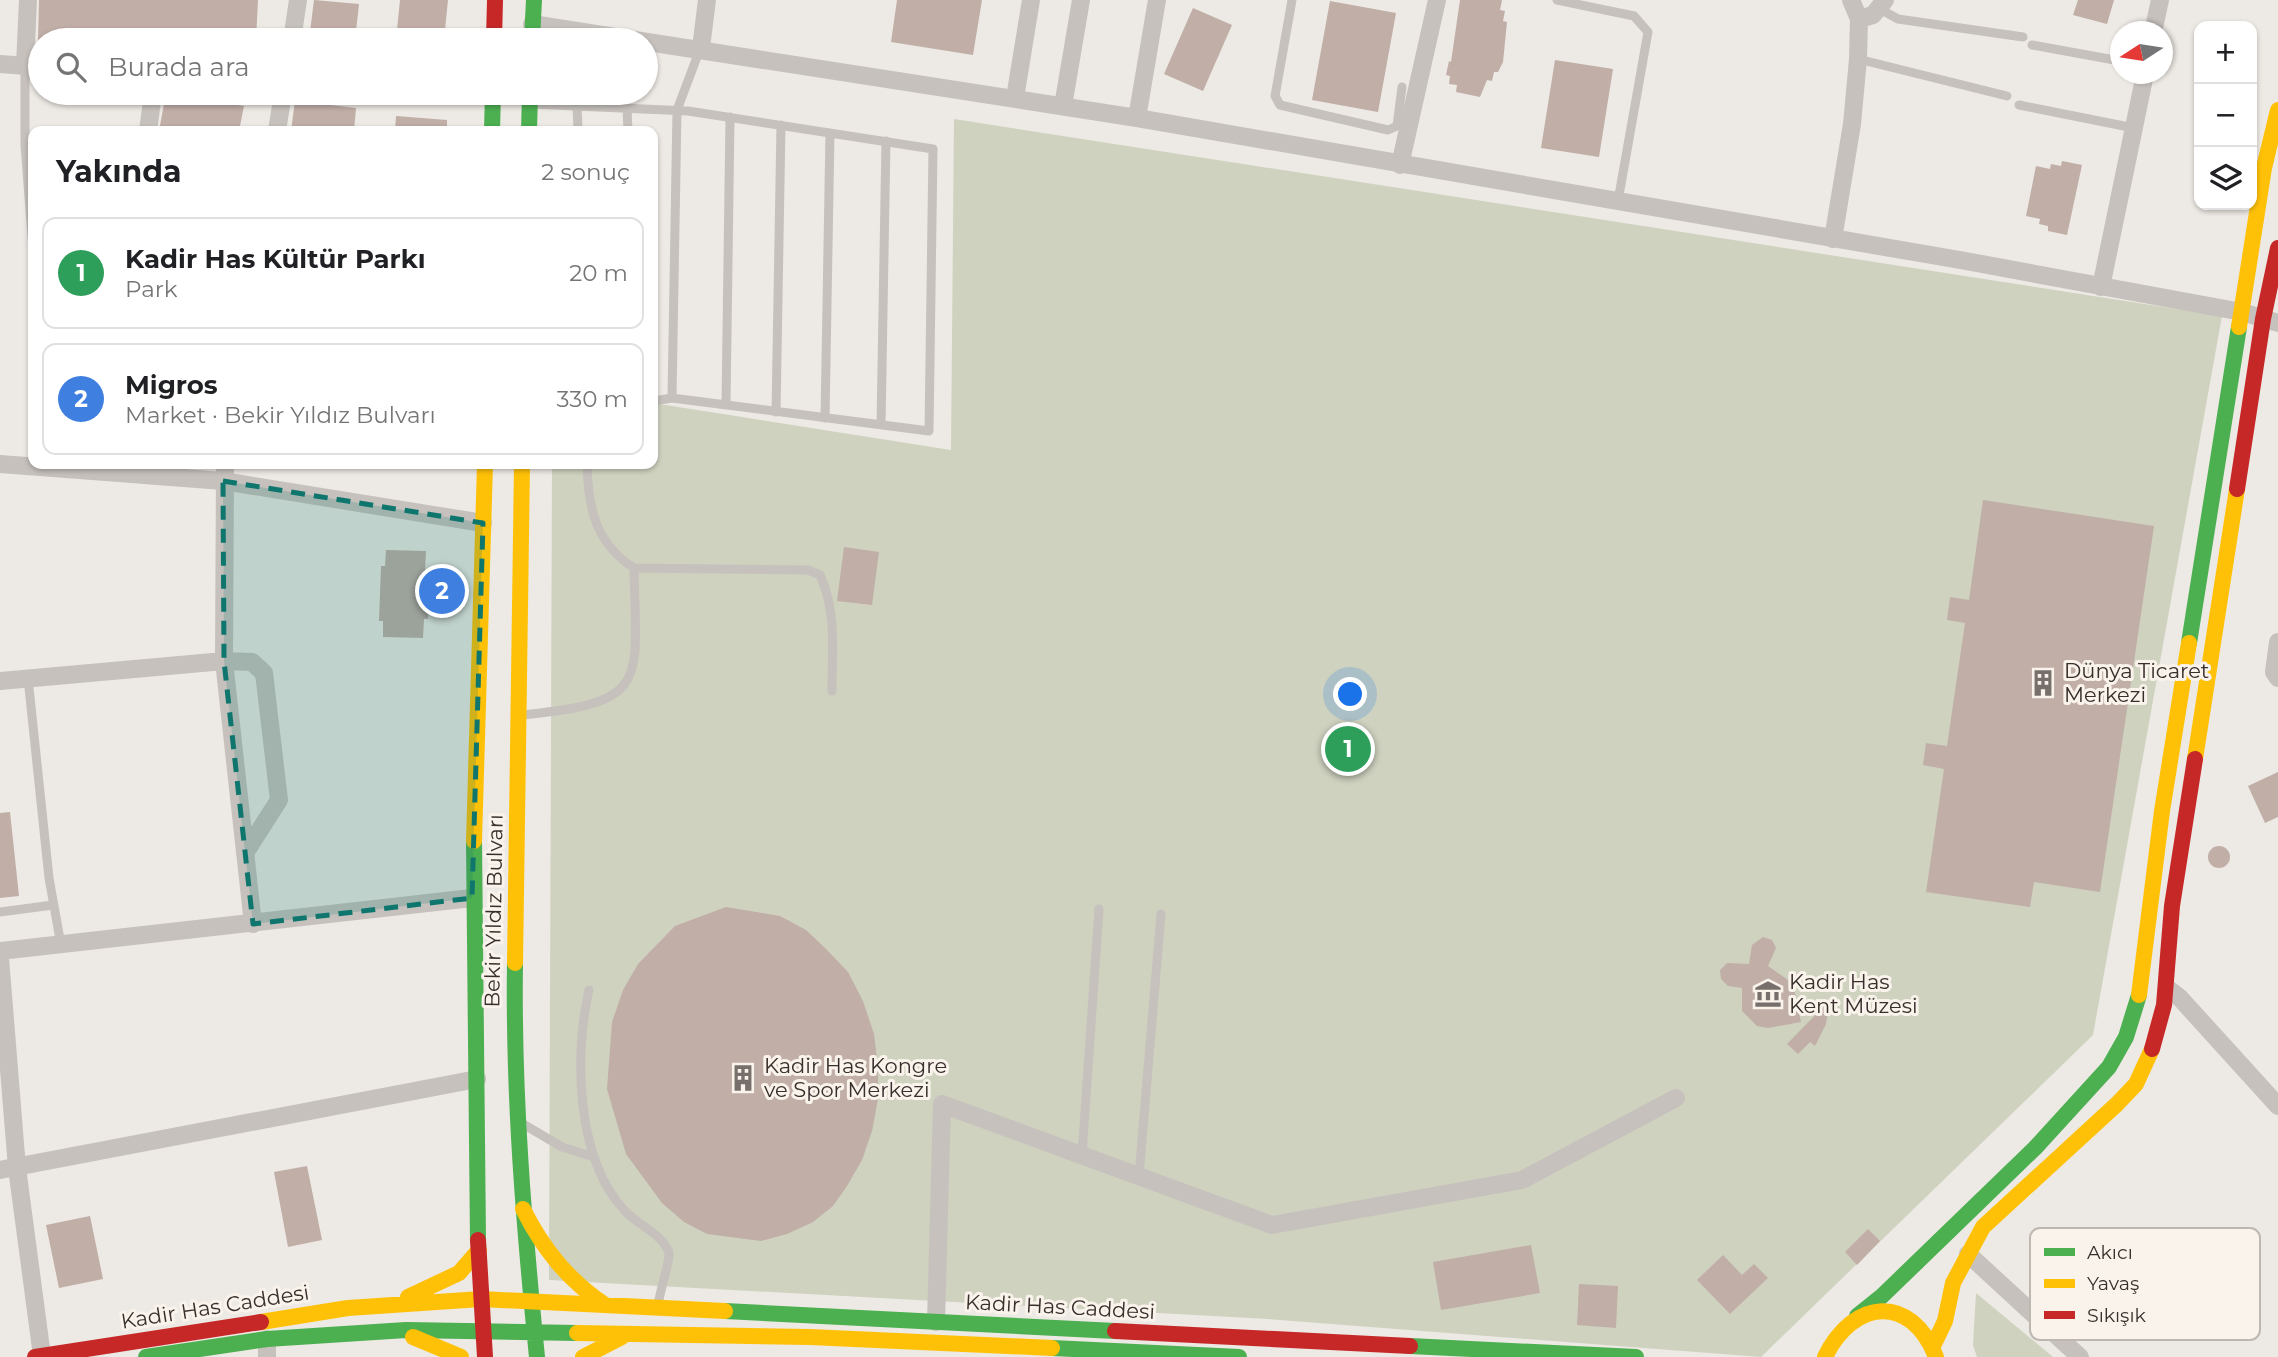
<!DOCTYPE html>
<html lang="tr">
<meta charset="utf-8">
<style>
:root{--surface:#fff;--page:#f2f2f2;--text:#202124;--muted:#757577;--line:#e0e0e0;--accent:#776f6c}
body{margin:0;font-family:Montserrat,sans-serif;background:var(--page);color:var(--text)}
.controls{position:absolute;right:21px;top:21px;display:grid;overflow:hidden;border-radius:14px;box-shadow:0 2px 5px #0004}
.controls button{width:63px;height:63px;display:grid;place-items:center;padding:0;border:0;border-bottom:2px solid var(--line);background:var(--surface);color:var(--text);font:35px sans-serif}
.compass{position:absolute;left:2110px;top:21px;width:63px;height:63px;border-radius:50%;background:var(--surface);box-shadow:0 2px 5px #0004;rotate:258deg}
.you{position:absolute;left:1351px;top:695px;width:24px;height:24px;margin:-18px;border:5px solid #fff;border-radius:50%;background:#1a73e8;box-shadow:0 0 0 10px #1a73e833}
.badge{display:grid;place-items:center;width:46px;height:46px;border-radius:50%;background:var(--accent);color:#fff;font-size:23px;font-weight:700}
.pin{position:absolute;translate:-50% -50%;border:4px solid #fff;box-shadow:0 2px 7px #0006}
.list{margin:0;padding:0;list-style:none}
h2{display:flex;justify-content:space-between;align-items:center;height:91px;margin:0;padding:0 28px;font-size:30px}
h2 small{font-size:23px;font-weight:400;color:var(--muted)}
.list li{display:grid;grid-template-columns:46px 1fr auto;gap:21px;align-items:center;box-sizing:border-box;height:112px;margin:0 14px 14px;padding:0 14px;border:2px solid var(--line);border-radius:14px}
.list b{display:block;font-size:26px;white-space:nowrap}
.list p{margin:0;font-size:23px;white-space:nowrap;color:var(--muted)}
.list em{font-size:23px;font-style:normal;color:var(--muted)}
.icon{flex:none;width:38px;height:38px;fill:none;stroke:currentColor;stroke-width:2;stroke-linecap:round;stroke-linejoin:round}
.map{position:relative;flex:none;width:2278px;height:1357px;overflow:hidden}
.search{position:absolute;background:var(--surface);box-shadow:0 2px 5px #0004;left:28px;top:28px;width:630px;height:77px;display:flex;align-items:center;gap:18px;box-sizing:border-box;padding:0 24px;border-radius:38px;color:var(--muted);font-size:26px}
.panel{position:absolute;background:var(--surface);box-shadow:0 2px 5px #0004;left:28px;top:126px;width:630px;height:343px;border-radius:14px}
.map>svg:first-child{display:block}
.green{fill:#cfd2bf}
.building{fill:#c0aea7}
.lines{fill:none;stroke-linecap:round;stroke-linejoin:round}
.lane{stroke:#c7c1bd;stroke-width:9}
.street{stroke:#c7c1bd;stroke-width:18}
.fast{stroke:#4caf50;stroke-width:16}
.slow{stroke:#ffc107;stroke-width:16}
.jam{stroke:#c62828;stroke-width:16}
.marked{fill:#0f766e;fill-opacity:0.2;stroke:#0f766e;stroke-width:5;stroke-dasharray:14 9;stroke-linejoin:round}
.labels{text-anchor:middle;stroke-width:6;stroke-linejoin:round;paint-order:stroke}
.poi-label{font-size:21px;fill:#382e2b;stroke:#f9f3ec;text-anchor:start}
.street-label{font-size:21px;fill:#382e2b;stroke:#f9f3ec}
.key{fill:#f9f3ec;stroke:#bfb8b2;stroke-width:2}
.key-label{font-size:19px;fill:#382e2b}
</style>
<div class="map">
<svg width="2278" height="1357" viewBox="0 0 2278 1357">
<rect width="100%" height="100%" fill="#ede9e4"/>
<path class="green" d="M954,119L2222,316L2093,1035L1761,1357L1268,1319L549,1280L552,464H653V403L951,450Z
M1976,1293L2053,1357H1977L1973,1345Z"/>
<path class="building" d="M39,0H258L256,40H38Z
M314,0L359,4L355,40H309Z
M400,0H448L444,40H396Z
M897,0H982L973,55L891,42Z
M1460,0H1502L1500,10L1505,11L1503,21L1507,22L1503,62L1498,72H1494L1492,81L1487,80L1480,97L1456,92L1457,85L1449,84L1450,76L1446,75L1449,61L1451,62Z
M2078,0H2114L2107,24L2073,15Z
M1330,1L1396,13L1378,112L1312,100Z
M1193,8L1232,25L1203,91L1164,74Z
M1555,60L1613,69L1599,157L1541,148Z
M166,93L244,106L239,131H159Z
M295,101L356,108L354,131H291Z
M396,116L447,120V131H395Z
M2062,161L2082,165L2067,235L2048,231V226L2039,224L2040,219L2026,216L2036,166L2050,169L2051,164L2061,166Z
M1983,500L2154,526L2100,892L2034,882L2030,907L1926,892L1944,769L1923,765L1926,743L1947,746L1965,623L1947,620L1950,597L1969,600Z
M844,547L879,552L872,605L837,601Z
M386,550L426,551L425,571H430L429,580H434L433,610H428V619H424L423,638L383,637V621H379L381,566H385Z
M2278,772V817L2265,823L2248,786Z
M10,812L19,896L0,898V813Z
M2208 857a11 11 0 1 1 22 0a11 11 0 1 1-22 0Z
M726,907L780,916L806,930L826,949L848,972L863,1001L874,1034L878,1067V1099L872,1131L862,1160L847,1186L833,1206L813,1222L787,1234L761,1241L707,1234L684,1222L662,1203L626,1154L607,1089L612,1022L623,990L638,964L675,926Z
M1763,937L1772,940L1776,948L1768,966L1788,980L1794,989L1801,1022L1768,1028L1757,1026L1742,1011V988L1728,986L1721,979L1720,970L1727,963L1749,964L1752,945Z
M1830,1000L1826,1024L1815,1046L1810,1042L1798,1054L1787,1044Z
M307,1166L322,1240L288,1247L274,1172Z
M90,1216L103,1279L59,1288L46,1225Z
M1868,1229L1880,1241L1857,1265L1845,1252Z
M1531,1245L1540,1293L1441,1310L1433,1262Z
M1723,1255L1742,1275L1754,1264L1768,1278L1730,1314L1697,1280Z
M1579,1284L1618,1286L1616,1328L1577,1325Z"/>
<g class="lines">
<path class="lane" d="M1292,0L1275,96L1280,105L1388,130L1397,126L1402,87
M1557,0L1634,16L1648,32L1618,201
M1880,9L1898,19L2023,37
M2032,45L2120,61
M1858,59L2007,96
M25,66V145L33,249
M531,104L688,111L933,149L929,431L672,398L653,401
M2019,105L2134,128
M577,106L578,131
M627,108L628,131
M672,398L677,110L700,49
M726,405L730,117
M776,412L781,125
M825,418L830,133
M881,425L886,141
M587,464C588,507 595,543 634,568L808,570L820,575C837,612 832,652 832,691
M28,678L49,878L61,945
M523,715C651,702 636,684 634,568
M0,912L53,905
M589,990C574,1055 576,1158 624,1210C636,1224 666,1236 669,1254C670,1261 659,1293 658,1306
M523,1124L562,1147L594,1157
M1082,1155L1099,909
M1139,1176L1161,914"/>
<path class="street" d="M1859,19L1873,15L1885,0
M532,24L1137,118L1960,260L2242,312L2278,323
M2153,32L2160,0
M292,40L298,0
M701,48L707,0
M0,64L40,67
M25,66L28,0
M1015,98L1031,0
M1063,106L1081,0
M1137,118L1157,0
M148,131L153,93
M277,131L283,93
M1400,165L1437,0
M1833,239L1852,124L1858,59L1859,19L1851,0
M2101,287L2145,74
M0,464L223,481L483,523
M225,464L224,661L252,662L264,673L279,800L245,853
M2278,642L2274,672L2278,678
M0,681L224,661L253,924
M0,951L472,898
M0,958L17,1168L42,1356
M2167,988L2180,998L2278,1106
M0,1170L477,1079
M1968,1254L2080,1357
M936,1322L942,1104L1272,1225L1522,1180L1676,1098
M267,1357V1339"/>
<path class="fast" d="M532,40L534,0
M492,131L493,93
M529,131L530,93
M2189,643L2239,327
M474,841L478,1240
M515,963C513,1095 524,1226 537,1357
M725,1311L1115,1331
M1857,1316L1882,1296L2035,1148L2109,1067L2126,1037L2139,995
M1410,1346L1636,1357
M1052,1348L1239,1357
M146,1357L267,1339L406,1330L577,1333"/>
<path class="slow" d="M2239,327L2264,168L2278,110
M2195,759L2237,489
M474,841L485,464
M515,963L522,464
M2139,995L2162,811L2189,643
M523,1209C543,1249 568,1280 605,1305
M408,1297L459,1273L479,1250
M261,1322L348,1308L481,1299L725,1311
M577,1333L810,1337L1052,1348
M413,1337L461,1357
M1933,1346L1945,1321L1953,1283L1983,1227L2117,1104L2136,1084L2152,1049
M583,1357L622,1337
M1825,1357C1853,1299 1911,1293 1936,1357"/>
<path class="jam" d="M494,40L495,0
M2237,489L2263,319L2278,248
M2152,1049L2164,1005L2172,906L2195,759
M478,1240L485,1357
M1115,1331L1410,1346
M35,1357L261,1322"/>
</g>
<path class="marked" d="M223,481L483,523L472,898L253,924L224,661Z"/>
<defs>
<symbol id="building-bare" viewBox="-9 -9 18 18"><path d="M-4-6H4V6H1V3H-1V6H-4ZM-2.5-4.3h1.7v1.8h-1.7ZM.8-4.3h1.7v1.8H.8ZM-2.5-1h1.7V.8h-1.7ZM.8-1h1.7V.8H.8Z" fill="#776f6c" stroke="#f9f3ec" stroke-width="2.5" paint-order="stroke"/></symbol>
<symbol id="museum-bare" viewBox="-9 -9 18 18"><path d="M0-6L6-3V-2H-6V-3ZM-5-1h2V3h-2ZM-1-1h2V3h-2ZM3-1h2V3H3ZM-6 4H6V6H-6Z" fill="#776f6c" stroke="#f9f3ec" stroke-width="2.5" paint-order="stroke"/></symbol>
</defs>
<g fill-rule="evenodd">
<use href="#building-bare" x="2024" y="664" width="38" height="38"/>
<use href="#museum-bare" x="1749" y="975" width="38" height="38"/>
<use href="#building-bare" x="724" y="1059" width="38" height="38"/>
</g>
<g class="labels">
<g class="poi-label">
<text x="2064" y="678">Dünya Ticaret<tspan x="2064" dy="24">Merkezi</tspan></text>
<text x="1789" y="989">Kadir Has<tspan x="1789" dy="24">Kent Müzesi</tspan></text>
<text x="764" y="1073">Kadir Has Kongre<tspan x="764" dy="24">ve Spor Merkezi</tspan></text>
</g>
<g class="street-label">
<text transform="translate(494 911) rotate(-89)" y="7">Bekir Yıldız Bulvarı</text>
<text transform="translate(215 1307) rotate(-9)" y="7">Kadir Has Caddesi</text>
<text transform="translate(1060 1307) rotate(3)" y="7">Kadir Has Caddesi</text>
</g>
</g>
<rect x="2030" y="1228" width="230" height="112" rx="10" class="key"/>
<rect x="2044" y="1248" width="31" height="8" fill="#4caf50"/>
<rect x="2044" y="1279" width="31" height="9" fill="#ffc107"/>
<rect x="2044" y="1311" width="31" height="8" fill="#c62828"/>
<g class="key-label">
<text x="2087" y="1259">Akıcı</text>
<text x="2087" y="1290">Yavaş</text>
<text x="2087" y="1322">Sıkışık</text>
</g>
</svg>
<div class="controls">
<button>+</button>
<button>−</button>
<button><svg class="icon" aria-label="layers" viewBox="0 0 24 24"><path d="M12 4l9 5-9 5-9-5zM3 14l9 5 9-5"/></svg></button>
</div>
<svg class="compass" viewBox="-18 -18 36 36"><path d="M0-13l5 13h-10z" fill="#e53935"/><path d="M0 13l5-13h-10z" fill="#757577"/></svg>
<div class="you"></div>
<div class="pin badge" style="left:1348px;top:749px;background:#2e9e5b">1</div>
<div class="pin badge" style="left:442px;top:591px;background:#3f7fe0">2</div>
<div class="search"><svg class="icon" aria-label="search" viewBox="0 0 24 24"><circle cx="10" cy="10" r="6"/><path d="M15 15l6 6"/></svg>Burada ara</div>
<section class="panel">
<h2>Yakında<small>2 sonuç</small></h2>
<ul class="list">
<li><span class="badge" style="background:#2e9e5b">1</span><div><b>Kadir Has Kültür Parkı</b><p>Park</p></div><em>20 m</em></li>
<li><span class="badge" style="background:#3f7fe0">2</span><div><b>Migros</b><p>Market · Bekir Yıldız Bulvarı</p></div><em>330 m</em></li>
</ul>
</section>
</div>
